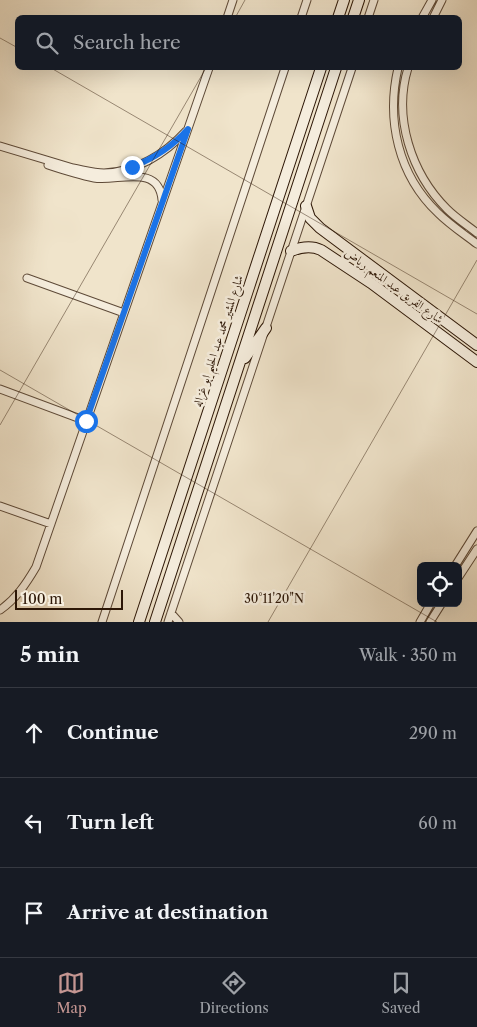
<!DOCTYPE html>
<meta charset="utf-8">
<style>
:root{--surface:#171b24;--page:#20242c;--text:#f1f3f6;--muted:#9ea1a6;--line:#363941;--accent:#c59692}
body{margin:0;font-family:"Libre Caslon Text",Amiri,serif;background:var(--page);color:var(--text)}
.controls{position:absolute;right:15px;bottom:15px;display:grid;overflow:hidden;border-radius:8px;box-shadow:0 5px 20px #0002}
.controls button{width:45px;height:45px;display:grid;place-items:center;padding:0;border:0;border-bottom:1px solid var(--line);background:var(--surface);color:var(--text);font:25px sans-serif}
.scale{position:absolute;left:15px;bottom:12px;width:108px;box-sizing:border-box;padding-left:5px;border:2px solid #2d1707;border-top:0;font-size:14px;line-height:18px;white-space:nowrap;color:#2d1707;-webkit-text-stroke:4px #f5eddd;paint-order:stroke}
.stop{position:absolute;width:15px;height:15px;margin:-11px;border:4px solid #1a73e8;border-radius:50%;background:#fff}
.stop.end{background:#1a73e8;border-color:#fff;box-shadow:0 1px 5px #0008}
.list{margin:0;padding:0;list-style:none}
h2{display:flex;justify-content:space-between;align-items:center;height:65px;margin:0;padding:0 20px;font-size:21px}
h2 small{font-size:16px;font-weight:400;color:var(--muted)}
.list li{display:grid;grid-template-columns:32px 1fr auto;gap:15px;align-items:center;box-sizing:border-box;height:90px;padding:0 20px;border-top:1px solid var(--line)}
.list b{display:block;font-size:19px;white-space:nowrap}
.list em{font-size:16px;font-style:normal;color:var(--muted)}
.icon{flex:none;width:28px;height:28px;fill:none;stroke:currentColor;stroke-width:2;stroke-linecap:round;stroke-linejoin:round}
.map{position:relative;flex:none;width:477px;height:622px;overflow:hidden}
.search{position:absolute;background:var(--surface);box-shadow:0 5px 20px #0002;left:15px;right:15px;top:15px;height:55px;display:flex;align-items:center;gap:12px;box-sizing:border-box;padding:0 18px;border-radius:8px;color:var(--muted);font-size:19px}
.sheet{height:335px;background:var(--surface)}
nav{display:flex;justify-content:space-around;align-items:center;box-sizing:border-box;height:70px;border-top:1px solid var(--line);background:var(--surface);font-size:14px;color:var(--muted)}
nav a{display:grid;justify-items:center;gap:2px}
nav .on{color:var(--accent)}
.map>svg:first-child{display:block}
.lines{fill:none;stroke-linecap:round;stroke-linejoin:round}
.street-casing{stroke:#5e4a38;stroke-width:9}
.secondary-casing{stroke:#2d1707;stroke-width:12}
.street{stroke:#f5eddd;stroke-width:7}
.secondary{stroke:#f5eddd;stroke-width:10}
.route{stroke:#1a73e8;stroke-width:6}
.ticks{fill:none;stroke:#2d1707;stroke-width:1;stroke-opacity:0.45}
.labels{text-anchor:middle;stroke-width:5;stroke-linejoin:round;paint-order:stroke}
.street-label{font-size:12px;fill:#2d1707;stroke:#f5eddd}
.ticks-label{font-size:12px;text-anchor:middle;fill:#2d1707;stroke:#f5eddd;stroke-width:5;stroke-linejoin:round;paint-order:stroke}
</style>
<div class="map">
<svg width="477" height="622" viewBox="0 0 477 622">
<rect width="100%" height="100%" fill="#f0e4cb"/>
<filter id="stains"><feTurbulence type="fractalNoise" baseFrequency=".004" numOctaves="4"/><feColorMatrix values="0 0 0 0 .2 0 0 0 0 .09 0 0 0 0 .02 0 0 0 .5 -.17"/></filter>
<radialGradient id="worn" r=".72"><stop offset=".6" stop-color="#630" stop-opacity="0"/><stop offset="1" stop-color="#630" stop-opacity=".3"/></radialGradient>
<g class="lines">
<defs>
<path id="street" d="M227,18L233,0
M301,18L307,0
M368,18L374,0
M422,18L432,0
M433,18L442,0
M398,68C386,120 398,175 438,213C450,225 464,234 477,244
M408,68C393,117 411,173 447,209C456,218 467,225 477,233
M0,146L73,168C84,170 94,173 104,173C136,172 165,154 186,131
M48,165C63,170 78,175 94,178C117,182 159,163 162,200
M27,278L124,313
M0,389L86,421
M0,506L51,524
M455,566L477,531
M458,578L477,549
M0,610C16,599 26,584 36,567L209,68
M171,613L179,622
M102,622L285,68
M168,622L352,68
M420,622L431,603
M430,622L442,603"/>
<path id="secondary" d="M338,18L344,0
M353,18L359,0
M306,206L310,218L320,228L477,345
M291,251C301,247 311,245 321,250L371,283L477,362
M245,358L266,328
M139,622L321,68
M155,622L336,68"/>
</defs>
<use href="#street" class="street-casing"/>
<use href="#secondary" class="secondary-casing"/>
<use href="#street" class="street"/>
<use href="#secondary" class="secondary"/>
</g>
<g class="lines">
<path class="route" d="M86,421L188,129C172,147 155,158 132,167"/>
</g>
<path class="ticks" d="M235,18L245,0M0,38L18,48M51,68L477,314M0,370L437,622M0,425L206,68M268,622L477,260"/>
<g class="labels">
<g class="street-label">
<text transform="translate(394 286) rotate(36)" y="4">شارع الفريق عبد المنعم رياض</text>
<text transform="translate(218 341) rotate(-72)" y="4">شارع المشير محمد عبد الحليم ابو غزاله</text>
</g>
</g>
<g class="ticks-label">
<text x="274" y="603">30°11'20"N</text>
</g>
<rect width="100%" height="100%" filter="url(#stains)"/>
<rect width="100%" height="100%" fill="url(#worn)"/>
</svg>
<div class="controls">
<button><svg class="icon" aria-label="locate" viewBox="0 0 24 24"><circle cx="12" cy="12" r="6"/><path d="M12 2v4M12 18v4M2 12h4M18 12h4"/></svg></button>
</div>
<div class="scale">100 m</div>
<div class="stop" style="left:86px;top:421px"></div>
<div class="stop end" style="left:132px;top:167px"></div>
<div class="search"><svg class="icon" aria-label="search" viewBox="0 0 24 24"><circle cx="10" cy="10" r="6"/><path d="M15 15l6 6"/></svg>Search here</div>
</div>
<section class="sheet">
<h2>5 min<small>Walk · 350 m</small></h2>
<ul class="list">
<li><svg class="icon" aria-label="ahead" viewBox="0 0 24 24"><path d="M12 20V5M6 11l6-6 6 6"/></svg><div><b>Continue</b></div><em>290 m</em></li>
<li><svg class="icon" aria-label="left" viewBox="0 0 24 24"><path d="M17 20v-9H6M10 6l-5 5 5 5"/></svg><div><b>Turn left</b></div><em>60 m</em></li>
<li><svg class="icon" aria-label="arrive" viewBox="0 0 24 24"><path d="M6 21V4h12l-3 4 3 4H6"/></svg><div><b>Arrive at destination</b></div></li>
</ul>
</section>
<nav>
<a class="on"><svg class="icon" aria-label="map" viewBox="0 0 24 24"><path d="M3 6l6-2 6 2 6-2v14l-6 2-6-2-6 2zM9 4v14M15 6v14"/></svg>Map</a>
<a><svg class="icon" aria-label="directions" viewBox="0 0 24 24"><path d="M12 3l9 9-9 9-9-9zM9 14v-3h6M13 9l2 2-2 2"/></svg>Directions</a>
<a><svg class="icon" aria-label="saved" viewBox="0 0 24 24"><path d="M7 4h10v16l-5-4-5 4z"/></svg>Saved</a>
</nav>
